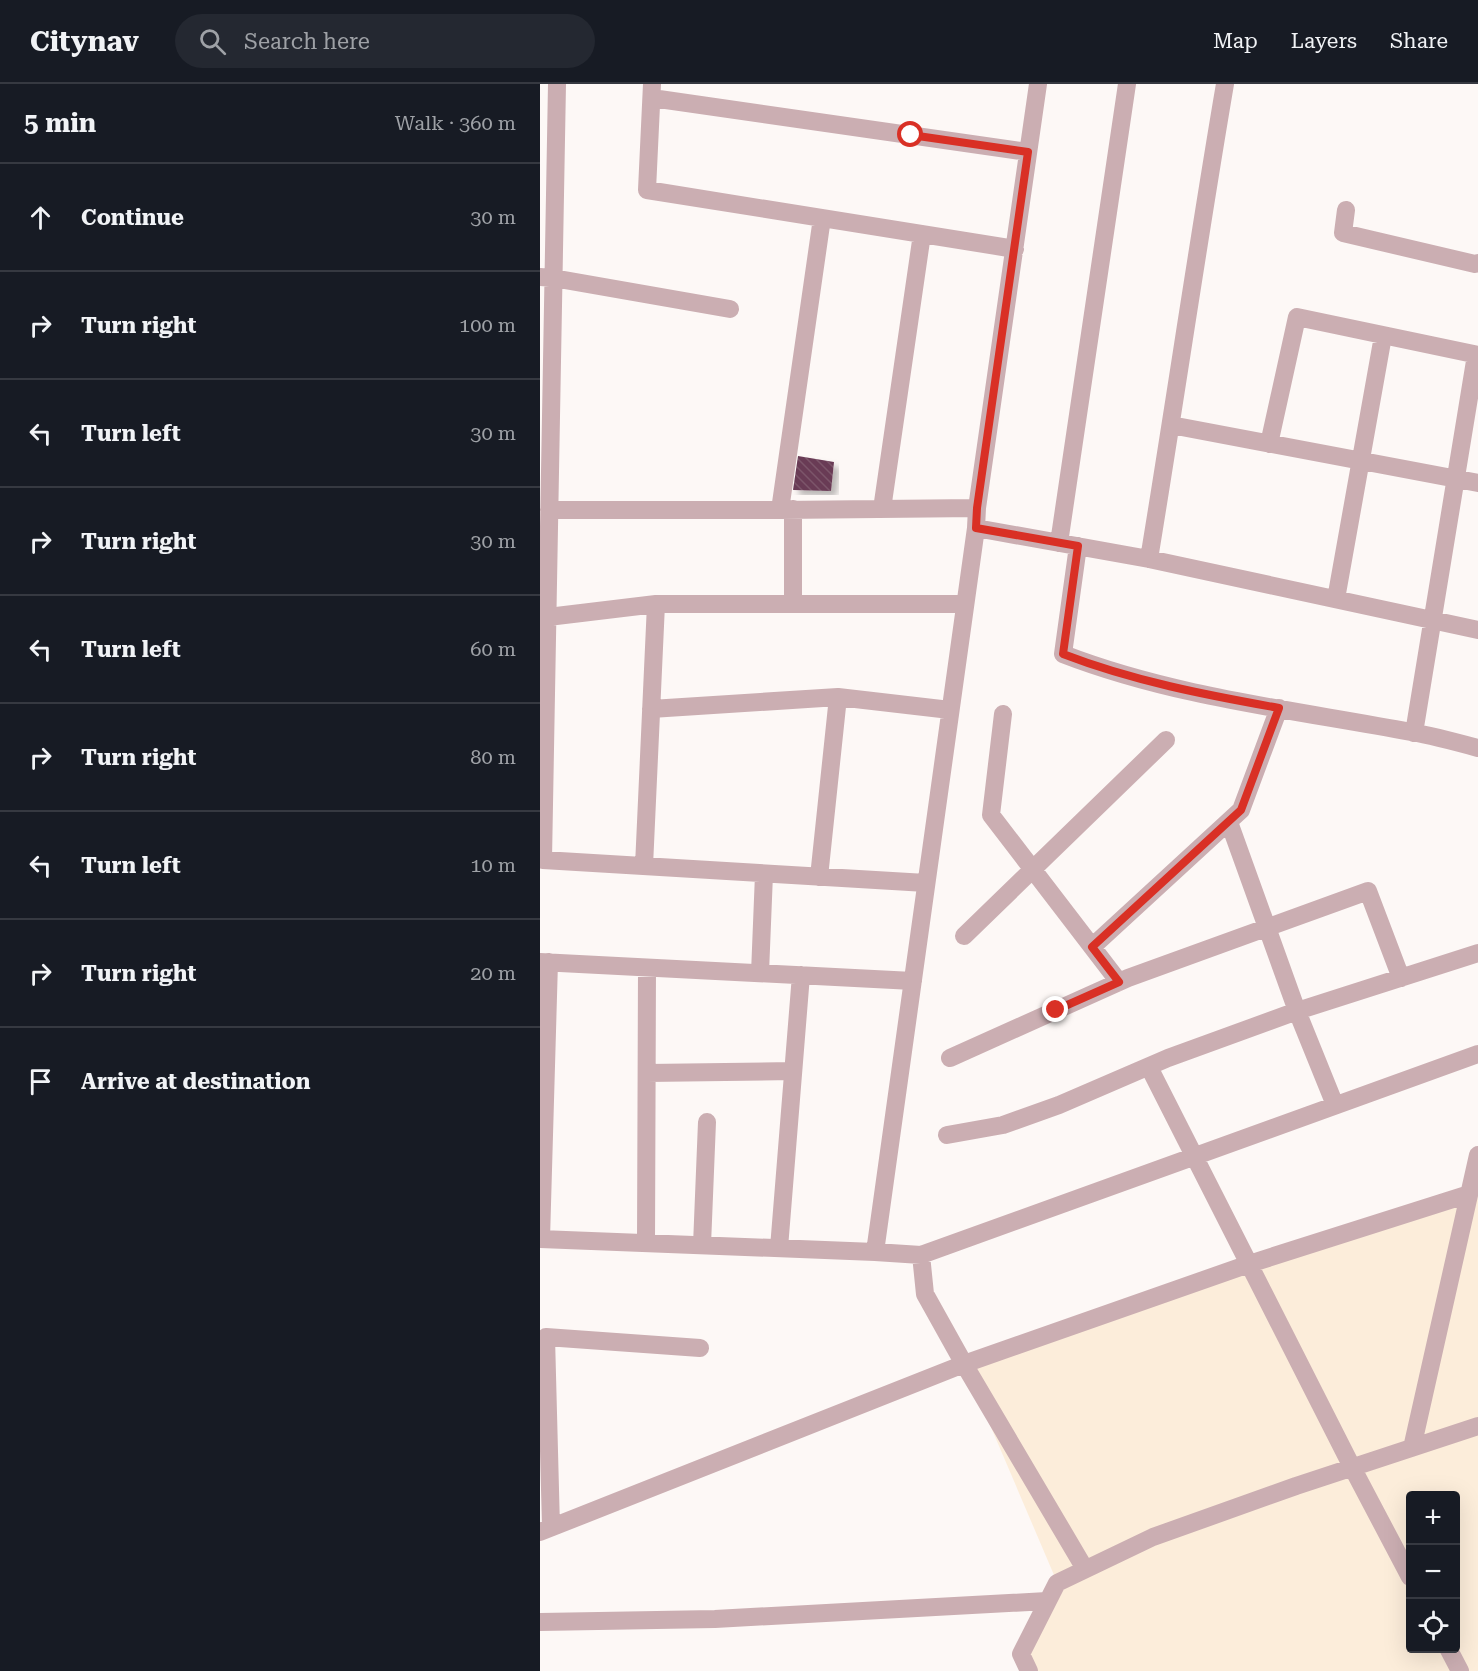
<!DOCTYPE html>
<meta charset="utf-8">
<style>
:root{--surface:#171b24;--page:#242831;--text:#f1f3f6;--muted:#9ea1a6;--line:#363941}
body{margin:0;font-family:"Roboto Serif",serif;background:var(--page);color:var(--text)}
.controls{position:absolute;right:18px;bottom:18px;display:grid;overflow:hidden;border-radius:6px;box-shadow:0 6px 24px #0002}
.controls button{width:54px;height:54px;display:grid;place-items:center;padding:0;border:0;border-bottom:2px solid var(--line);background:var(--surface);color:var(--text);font:30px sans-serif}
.stop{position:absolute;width:18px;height:18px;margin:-14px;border:4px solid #d93025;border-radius:50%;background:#fff}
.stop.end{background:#d93025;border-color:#fff;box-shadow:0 2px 6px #0008}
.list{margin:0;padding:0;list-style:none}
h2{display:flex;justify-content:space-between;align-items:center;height:78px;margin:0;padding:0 24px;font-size:26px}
h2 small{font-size:20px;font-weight:400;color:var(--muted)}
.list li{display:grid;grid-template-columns:39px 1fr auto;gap:18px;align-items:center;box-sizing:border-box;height:108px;padding:0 24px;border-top:2px solid var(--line)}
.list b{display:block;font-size:22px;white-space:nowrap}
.list em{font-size:20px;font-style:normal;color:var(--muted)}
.icon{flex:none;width:33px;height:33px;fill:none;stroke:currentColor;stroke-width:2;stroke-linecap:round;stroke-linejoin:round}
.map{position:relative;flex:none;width:938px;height:1587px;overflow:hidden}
header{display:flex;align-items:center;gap:36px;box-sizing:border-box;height:84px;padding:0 30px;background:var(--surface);border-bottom:2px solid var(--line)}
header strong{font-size:28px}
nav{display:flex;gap:33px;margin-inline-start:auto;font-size:21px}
.search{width:420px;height:54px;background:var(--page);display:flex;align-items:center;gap:15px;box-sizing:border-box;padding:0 21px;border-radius:33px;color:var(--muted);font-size:22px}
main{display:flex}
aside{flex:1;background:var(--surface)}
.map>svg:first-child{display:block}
.industrial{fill:#fcedda;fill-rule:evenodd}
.building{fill:url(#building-back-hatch);filter:url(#shadow)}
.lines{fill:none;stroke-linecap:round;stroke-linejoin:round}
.street{stroke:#cbaeb2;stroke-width:18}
.route{stroke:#d93025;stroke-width:8}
</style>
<header>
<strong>Citynav</strong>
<div class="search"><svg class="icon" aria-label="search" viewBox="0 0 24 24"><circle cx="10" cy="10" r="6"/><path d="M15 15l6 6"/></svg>Search here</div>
<nav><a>Map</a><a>Layers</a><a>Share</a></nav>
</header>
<main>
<aside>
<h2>5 min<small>Walk · 360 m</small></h2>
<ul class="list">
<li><svg class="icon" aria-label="ahead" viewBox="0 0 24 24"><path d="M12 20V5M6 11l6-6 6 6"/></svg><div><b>Continue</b></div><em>30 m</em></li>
<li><svg class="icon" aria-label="right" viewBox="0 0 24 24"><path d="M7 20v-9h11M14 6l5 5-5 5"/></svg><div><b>Turn right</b></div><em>100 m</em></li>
<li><svg class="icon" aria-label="left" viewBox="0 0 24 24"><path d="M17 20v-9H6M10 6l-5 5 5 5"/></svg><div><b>Turn left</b></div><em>30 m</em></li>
<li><svg class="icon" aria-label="right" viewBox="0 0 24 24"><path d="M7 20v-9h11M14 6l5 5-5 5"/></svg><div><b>Turn right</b></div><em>30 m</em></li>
<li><svg class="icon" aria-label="left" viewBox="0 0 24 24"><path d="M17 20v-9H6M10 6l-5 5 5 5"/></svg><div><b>Turn left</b></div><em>60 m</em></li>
<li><svg class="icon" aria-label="right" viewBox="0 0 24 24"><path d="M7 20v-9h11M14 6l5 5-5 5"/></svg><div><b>Turn right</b></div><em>80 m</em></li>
<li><svg class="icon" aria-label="left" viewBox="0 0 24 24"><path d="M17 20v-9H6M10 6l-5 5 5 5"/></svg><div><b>Turn left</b></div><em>10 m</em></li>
<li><svg class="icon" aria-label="right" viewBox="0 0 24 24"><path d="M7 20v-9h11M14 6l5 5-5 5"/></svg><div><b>Turn right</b></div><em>20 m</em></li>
<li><svg class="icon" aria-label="arrive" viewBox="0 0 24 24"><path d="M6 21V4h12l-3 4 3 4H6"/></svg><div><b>Arrive at destination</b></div></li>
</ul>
</aside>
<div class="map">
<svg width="938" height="1587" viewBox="0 0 938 1587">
<defs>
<pattern id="building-back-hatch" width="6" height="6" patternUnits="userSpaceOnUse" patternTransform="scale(1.5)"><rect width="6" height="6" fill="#693a55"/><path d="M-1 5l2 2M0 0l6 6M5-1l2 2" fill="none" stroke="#7b556a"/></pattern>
<filter id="shadow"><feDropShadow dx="5.5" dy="5.5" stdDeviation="3" flood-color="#0004"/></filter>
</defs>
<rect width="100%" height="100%" fill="#fdf8f6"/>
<path class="industrial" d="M938,1109V1587H489L481,1570L517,1498L424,1280ZM870,1412H916V1564H870Z"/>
<path class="building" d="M258,372L294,378L291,407L253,406Z"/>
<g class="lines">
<path class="street" d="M17,0L3,776L386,799
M112,0L107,106L475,165
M112,14L488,68
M806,126L803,149L935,180L938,179
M0,193L13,194L190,225
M631,341L938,399
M729,360L757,233L938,271
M253,425V520
M342,425L382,150
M9,426H240L437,424
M240,426L282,134
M436,444L609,475L938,546
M519,459L587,0
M538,462L523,570C634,613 755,626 871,648C894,652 916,658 938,664
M609,475C635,317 658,158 685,0
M796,515L843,252
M8,533L116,520
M111,625L298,613L410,626
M463,630L451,731L579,898
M874,649L936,271
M689,738L757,927L795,1021
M104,782L116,520H425
M279,793L298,613
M424,852L626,656
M552,863L701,726L739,624
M0,878L373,897
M220,889L224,790
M410,974L588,894L828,807L861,894
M609,983L812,1383L870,1493
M107,989L253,987
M407,1051L463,1041L519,1021L628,974L757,927L938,869
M0,1155L335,1168L436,444L437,424L498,0
M1,1155L9,878
M106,1159L107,884
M162,1161L167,1038
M239,1164L261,891
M335,1168L381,1171L385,1210L424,1280L545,1485
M381,1171L938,970
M872,1364L938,1071
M11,1443L6,1253L160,1264
M0,1448L424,1280L709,1180L929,1110
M0,1538L175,1535L507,1517
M908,1564L920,1587
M489,1587L481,1570L517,1499L613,1453L756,1402L938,1342"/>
</g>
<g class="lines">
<path class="route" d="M371,51L488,68L437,424L436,444L538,462L523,570C593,597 666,611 739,624L701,726L552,863L579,898L516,926"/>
</g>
</svg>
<div class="controls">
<button>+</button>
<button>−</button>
<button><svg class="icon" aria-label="locate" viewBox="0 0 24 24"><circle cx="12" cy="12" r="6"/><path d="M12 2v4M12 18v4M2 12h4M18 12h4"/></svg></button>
</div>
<div class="stop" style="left:371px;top:51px"></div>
<div class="stop end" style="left:516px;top:926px"></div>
</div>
</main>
